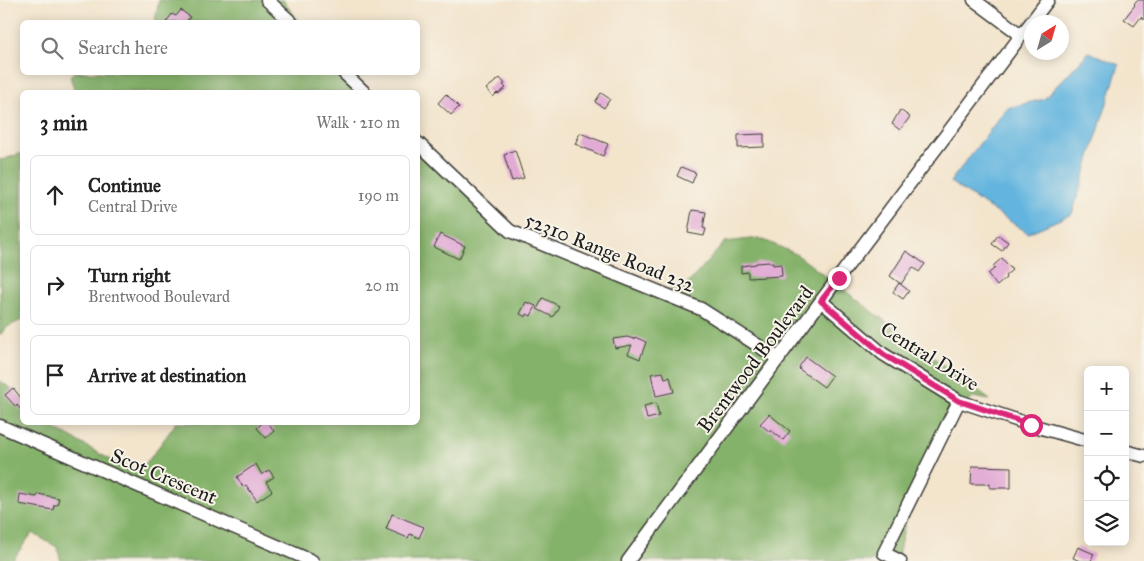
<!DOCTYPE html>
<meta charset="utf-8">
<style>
:root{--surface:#fff;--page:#f2f2f2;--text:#222;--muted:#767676;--line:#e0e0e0}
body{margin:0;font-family:"IM FELL Great Primer",serif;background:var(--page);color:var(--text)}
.controls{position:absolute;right:15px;bottom:15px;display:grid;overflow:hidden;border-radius:8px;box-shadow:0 2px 12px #0003}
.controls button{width:45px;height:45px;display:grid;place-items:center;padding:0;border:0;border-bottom:1px solid var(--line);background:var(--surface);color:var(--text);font:25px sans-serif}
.compass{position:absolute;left:1024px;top:15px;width:45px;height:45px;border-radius:50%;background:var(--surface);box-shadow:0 2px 12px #0003;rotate:37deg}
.stop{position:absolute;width:15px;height:15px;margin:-11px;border:4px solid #db2777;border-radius:50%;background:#fff}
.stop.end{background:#db2777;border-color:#fff;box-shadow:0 1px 5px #0008}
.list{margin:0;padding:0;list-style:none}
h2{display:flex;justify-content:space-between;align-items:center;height:65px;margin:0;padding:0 20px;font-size:21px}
h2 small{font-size:16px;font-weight:400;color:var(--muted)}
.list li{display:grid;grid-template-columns:32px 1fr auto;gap:15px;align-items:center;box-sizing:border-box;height:80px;margin:0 10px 10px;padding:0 10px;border:1px solid var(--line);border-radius:8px}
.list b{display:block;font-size:19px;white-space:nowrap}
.list p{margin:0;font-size:16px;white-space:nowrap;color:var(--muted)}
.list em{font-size:16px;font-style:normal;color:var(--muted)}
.icon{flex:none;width:28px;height:28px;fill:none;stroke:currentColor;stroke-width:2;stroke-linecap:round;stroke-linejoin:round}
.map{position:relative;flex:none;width:1144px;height:561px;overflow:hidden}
.search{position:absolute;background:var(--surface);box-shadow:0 2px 12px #0003;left:20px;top:20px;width:400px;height:55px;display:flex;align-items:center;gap:12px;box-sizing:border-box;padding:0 18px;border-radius:8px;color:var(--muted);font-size:19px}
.panel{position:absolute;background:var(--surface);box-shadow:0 2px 12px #0003;left:20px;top:90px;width:400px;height:335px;border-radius:8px}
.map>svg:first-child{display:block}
.forest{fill:#85b26b;stroke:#506744}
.water{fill:#64b5df;stroke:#40687e}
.building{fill:#e2abd5}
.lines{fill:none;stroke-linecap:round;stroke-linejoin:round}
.minor-casing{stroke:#3c3a36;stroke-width:15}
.minor{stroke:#fff;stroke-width:12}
.route{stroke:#db2777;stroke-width:6}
.labels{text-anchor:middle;stroke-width:4;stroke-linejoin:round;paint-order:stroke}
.street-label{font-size:20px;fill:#1c1c1c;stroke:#f7f3e8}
</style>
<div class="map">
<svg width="1144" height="561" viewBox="0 0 1144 561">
<rect width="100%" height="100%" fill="#f7f3e8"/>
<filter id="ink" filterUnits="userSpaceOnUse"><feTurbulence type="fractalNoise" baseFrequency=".02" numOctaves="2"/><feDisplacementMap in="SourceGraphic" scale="10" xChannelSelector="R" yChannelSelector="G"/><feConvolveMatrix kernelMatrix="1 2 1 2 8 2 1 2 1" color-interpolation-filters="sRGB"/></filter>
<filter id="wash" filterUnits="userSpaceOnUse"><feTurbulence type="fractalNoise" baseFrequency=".0096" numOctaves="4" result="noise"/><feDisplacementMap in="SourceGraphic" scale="20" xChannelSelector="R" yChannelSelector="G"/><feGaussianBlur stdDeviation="1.12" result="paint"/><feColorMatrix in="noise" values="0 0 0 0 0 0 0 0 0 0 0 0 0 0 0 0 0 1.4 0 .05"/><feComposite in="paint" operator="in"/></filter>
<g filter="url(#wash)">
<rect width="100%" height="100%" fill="#f3e4cc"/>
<path class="forest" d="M159,0H283L299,22H155Z
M74,72L341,73L363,92H75L70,76Z
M418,143L524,241L658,293L684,288L725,242L759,238L796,254L990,400L973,397L940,439L905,523L897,561H61L57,547L32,533L12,561H0V381L12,389L22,399V422L47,423L50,426L127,469L140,472L174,426L175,423L418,422Z
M22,153V320L7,327L0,335V159L2,160Z"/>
<path class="water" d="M1089,52L1119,65L1072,214L1028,233L950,182L1007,108L1044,99Z"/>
<g id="blocks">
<path class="building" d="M1137,0H1144V20L1141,17L1134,26L1124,19L1135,5L1134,4Z
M181,10L190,17L186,22H166L172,14L176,16Z
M500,78L505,84L503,85L506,88L498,94L497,93L493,97L486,89Z
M601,93L610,99L604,108L595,102Z
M446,94L459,107L451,115L438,103Z
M900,110L910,117L900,130L892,124Z
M580,133L608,144L603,156L575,144Z
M764,134V147L738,148V135Z
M515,150L524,178L512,181L504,155L507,154V153Z
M681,167L696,173L692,183L677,176Z
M692,210L706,212L703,228L706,229L704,236L688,233Z
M440,234L465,246L459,259L434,247Z
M998,235L1008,242L1002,251L992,244Z
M906,251L925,264L919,272L913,267L901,284L890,276Z
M1002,258L1012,270L1005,276L1006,278L997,286L988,274L995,268L993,266Z
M770,262V263H773V265L781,264L782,276L748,278V272L741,273V266L756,264V263Z
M899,283L909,291L903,299L893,292Z
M543,298L559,306L553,317L537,309Z
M526,302L536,306L531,316L527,314L526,317L520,314Z
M627,337L634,339L635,337L646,342L640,359L628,354L632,345L615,348L613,339Z
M806,357L832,376L824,387L799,369L800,367H799Z
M663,372L665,378L670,377L674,392L656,396L651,374Z
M13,388L22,399V411L17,405L16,407L5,395Z
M656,403L659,416L647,419L644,406Z
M769,414L790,431L783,440L771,430L770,432L760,424Z
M263,422H268L274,431L266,438L257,428Z
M256,464L262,475L269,470L274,477L266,482L272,491L257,501L246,485L243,487L237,477Z
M972,466L1011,467V488H990V484H971Z
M20,494L37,497L38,494L59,498L57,505H54L53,510L19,504Z
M392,514L424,527L419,538L410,534L408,538L386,529Z
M1078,547L1094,554L1091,561H1080L1073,558Z"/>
</g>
</g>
<g filter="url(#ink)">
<use href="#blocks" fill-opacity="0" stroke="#3c3a36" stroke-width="1"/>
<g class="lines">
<defs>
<path id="minor" d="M267,0L291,22
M974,0L1021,35
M343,72L364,92
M418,143L510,231L701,309L779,359
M821,301L883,354L959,401L1031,425L1088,441
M0,426L312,561
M1125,451L1144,456
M628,561L821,301L1048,0
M900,561L884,553L959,401"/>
</defs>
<use href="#minor" class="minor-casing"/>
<use href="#minor" class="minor"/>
</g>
</g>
<g class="lines" filter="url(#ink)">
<path class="route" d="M839,278L821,301L883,354L959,401L1031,425"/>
</g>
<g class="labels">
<g class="street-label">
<text transform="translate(610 252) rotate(22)" y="7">52310 Range Road 232</text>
<text transform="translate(930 356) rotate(32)" y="7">Central Drive</text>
<text transform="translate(755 359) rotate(-53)" y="7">Brentwood Boulevard</text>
<text transform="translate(164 476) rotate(23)" y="7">Scot Crescent</text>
</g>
</g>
</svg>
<div class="controls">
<button>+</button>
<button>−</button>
<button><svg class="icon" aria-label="locate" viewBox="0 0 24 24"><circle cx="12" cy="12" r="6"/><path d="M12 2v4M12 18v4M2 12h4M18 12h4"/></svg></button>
<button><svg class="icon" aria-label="layers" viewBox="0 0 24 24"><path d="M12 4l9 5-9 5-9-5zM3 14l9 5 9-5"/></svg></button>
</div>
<svg class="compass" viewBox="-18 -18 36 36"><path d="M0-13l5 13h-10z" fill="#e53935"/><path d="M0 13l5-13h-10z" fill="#767676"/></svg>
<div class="stop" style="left:1031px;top:425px"></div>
<div class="stop end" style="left:839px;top:278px"></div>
<div class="search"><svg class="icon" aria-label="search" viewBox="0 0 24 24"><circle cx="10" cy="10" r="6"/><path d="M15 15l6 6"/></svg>Search here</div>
<section class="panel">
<h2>3 min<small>Walk · 210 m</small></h2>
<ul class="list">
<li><svg class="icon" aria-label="ahead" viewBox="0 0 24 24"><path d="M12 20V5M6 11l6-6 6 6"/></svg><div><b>Continue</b><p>Central Drive</p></div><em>190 m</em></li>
<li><svg class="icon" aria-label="right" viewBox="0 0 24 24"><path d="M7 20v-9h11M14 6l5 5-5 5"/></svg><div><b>Turn right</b><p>Brentwood Boulevard</p></div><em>20 m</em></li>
<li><svg class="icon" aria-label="arrive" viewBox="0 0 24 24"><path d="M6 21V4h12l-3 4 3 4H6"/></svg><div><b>Arrive at destination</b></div></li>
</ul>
</section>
</div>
